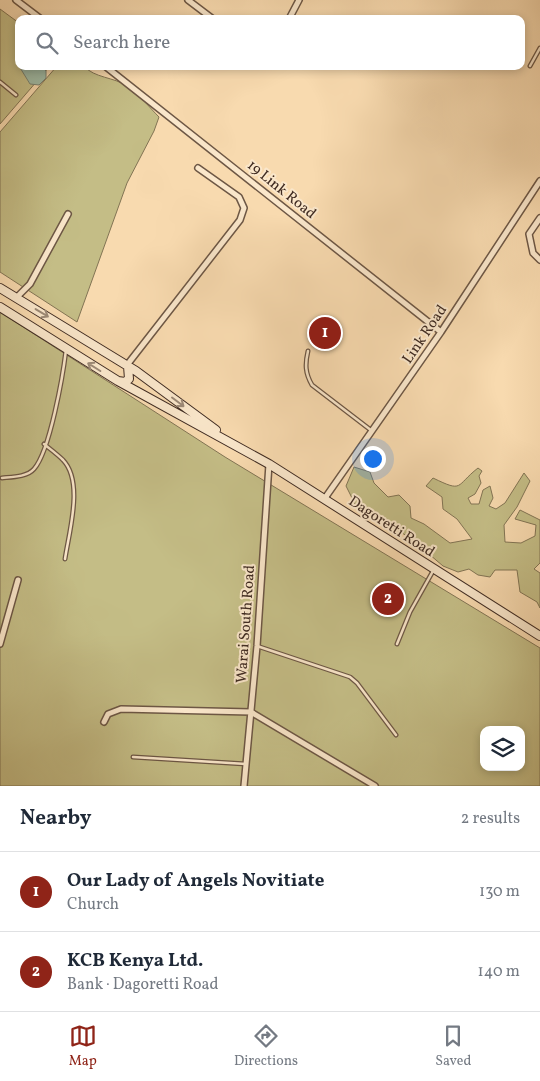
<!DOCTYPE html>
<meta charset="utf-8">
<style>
:root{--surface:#fff;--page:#f2f2f3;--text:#1f2937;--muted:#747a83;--line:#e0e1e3;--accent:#8f2418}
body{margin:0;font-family:Vollkorn,serif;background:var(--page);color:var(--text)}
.controls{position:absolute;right:15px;bottom:15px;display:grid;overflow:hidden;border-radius:10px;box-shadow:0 2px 8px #0003}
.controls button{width:45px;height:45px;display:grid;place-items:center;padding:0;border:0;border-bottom:1px solid var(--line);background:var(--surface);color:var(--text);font:25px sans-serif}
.you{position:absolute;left:372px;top:458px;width:18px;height:18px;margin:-12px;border:4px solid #fff;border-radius:50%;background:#1a73e8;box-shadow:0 0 0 8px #1a73e833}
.badge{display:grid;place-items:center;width:32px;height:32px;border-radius:50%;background:var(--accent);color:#fff;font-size:16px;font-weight:700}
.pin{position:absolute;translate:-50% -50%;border:2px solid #fff;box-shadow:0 1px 5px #0006}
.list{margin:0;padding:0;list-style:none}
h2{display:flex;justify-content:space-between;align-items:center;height:65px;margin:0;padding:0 20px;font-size:21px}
h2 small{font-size:16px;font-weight:400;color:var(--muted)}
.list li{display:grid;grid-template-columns:32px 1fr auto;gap:15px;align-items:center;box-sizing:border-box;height:80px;padding:0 20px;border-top:1px solid var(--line)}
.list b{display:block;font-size:19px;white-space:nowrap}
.list p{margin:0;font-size:16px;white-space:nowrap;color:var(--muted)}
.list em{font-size:16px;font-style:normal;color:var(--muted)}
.icon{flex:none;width:28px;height:28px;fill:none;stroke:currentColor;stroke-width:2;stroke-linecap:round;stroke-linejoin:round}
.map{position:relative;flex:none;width:540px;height:786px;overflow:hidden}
.search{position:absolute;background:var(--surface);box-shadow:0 2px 8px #0003;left:15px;right:15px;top:15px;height:55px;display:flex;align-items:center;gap:12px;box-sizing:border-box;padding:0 18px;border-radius:10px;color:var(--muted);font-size:19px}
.sheet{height:225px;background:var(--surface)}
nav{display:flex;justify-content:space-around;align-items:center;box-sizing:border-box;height:70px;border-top:1px solid var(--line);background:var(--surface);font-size:14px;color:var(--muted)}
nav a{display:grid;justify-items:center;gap:2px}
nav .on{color:var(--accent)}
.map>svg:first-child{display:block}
.green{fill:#c4bd86;stroke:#827454;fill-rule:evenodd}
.water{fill:#9ebba7;stroke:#788172}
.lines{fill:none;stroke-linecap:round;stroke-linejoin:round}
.lane-casing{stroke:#6d5745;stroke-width:5}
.street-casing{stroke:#6d5745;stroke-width:8}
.secondary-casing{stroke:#3f2b22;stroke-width:10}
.lane{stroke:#fae7cb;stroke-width:2.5}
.street{stroke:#fae7cb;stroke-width:5}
.secondary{stroke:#fae7cb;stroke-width:8}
.oneway{stroke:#9c8976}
.labels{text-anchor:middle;stroke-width:4;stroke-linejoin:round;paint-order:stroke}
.street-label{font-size:15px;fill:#3f2b22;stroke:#fae7cb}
</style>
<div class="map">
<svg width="540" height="786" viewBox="0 0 540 786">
<rect width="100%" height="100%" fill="#f8daaf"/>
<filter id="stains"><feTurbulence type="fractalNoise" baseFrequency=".004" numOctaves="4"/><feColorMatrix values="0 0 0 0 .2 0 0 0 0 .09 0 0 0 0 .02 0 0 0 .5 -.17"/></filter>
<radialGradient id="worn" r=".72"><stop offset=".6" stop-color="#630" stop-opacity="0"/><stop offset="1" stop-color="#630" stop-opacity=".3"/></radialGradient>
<path class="green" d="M0,9L19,23V66H50L0,124Z
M57,66H84C94,78 114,77 127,86C139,94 149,107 159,117L154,131L127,183L77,322L0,272V132Z
M0,312L225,457L540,648V786H0ZM484,730H521V767H484Z
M354,467L370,472L374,483L388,497L399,495L410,506L411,518L424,524L450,543L472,539L457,519L443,509L442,497L426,486L433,478C464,493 455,486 478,468L482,471L479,476L481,483L475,494L468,498L471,504H479L483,490L490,486L493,498L489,506L496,509L505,503L524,473L530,481L517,507L504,525L505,542L521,543L535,536L536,525L515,519L520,510L540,520V563L534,569L540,573V608L537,602L520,592L517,570H495L490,577L478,575L469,569L458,572L443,566L409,537L357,508L346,486Z"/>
<path class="water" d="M19,66H41L46,71V78L39,85L30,84Z"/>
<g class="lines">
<defs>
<path id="lane" d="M530,66L540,48
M0,82L16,95
M308,351C305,364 305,373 312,385L372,431
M44,444C50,449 57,454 63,460C84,482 69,532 65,559
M2,478C12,477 27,477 34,469C50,451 63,375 66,350
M397,644L410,612L433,571
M257,646L350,677L357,683L396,735
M133,757L246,764"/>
<path id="street" d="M16,0L41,19
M188,0L213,19
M289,19L299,0
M105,66L441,332
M540,218L529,234L533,253L540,260
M16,298L30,284L68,214
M127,365L240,220L244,208L239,197L198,168
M325,498L441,332L540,181
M0,644L18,580
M104,722L108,714L121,709L251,712L375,786
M244,786L257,646L269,464"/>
<path id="secondary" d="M0,288L136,371L216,430
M0,307L118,381L269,464L540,636
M118,381L125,382L129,379L128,366"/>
</defs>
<use href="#lane" class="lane-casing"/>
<use href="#street" class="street-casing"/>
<use href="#secondary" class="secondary-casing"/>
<use href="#lane" class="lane"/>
<use href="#street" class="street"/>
<use href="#secondary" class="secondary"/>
</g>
<defs><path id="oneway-shaft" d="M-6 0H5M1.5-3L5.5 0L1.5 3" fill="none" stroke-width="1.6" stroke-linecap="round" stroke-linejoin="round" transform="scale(1.25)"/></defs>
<g class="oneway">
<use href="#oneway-shaft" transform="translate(42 313) rotate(31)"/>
<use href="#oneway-shaft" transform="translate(94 367) rotate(-148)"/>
<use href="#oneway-shaft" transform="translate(178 402) rotate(37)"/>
</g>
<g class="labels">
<g class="street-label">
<text transform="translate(282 189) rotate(39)" y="5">19 Link Road</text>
<text transform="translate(424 334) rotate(-56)" y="5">Link Road</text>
<text transform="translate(392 526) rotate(33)" y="5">Dagoretti Road</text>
<text transform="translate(245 624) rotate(-86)" y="5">Warai South Road</text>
</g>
</g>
<rect width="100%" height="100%" filter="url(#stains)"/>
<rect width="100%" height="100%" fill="url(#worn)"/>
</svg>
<div class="controls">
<button><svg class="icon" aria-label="layers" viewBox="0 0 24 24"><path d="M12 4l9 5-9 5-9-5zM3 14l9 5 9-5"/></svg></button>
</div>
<div class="you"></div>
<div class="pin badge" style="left:325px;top:333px">1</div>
<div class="pin badge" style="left:388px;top:599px">2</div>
<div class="search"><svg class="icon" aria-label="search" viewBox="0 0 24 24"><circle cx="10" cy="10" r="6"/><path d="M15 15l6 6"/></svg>Search here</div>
</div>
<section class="sheet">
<h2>Nearby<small>2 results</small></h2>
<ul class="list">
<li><span class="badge">1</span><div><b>Our Lady of Angels Novitiate</b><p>Church</p></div><em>130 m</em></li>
<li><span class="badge">2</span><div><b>KCB Kenya Ltd.</b><p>Bank · Dagoretti Road</p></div><em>140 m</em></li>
</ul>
</section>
<nav>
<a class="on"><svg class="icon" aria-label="map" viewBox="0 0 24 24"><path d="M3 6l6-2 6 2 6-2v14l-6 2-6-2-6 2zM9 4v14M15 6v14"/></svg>Map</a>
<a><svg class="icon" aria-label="directions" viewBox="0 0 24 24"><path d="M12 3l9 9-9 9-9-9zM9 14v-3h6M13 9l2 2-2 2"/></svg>Directions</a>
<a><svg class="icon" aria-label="saved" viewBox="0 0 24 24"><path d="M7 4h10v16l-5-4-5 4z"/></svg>Saved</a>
</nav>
